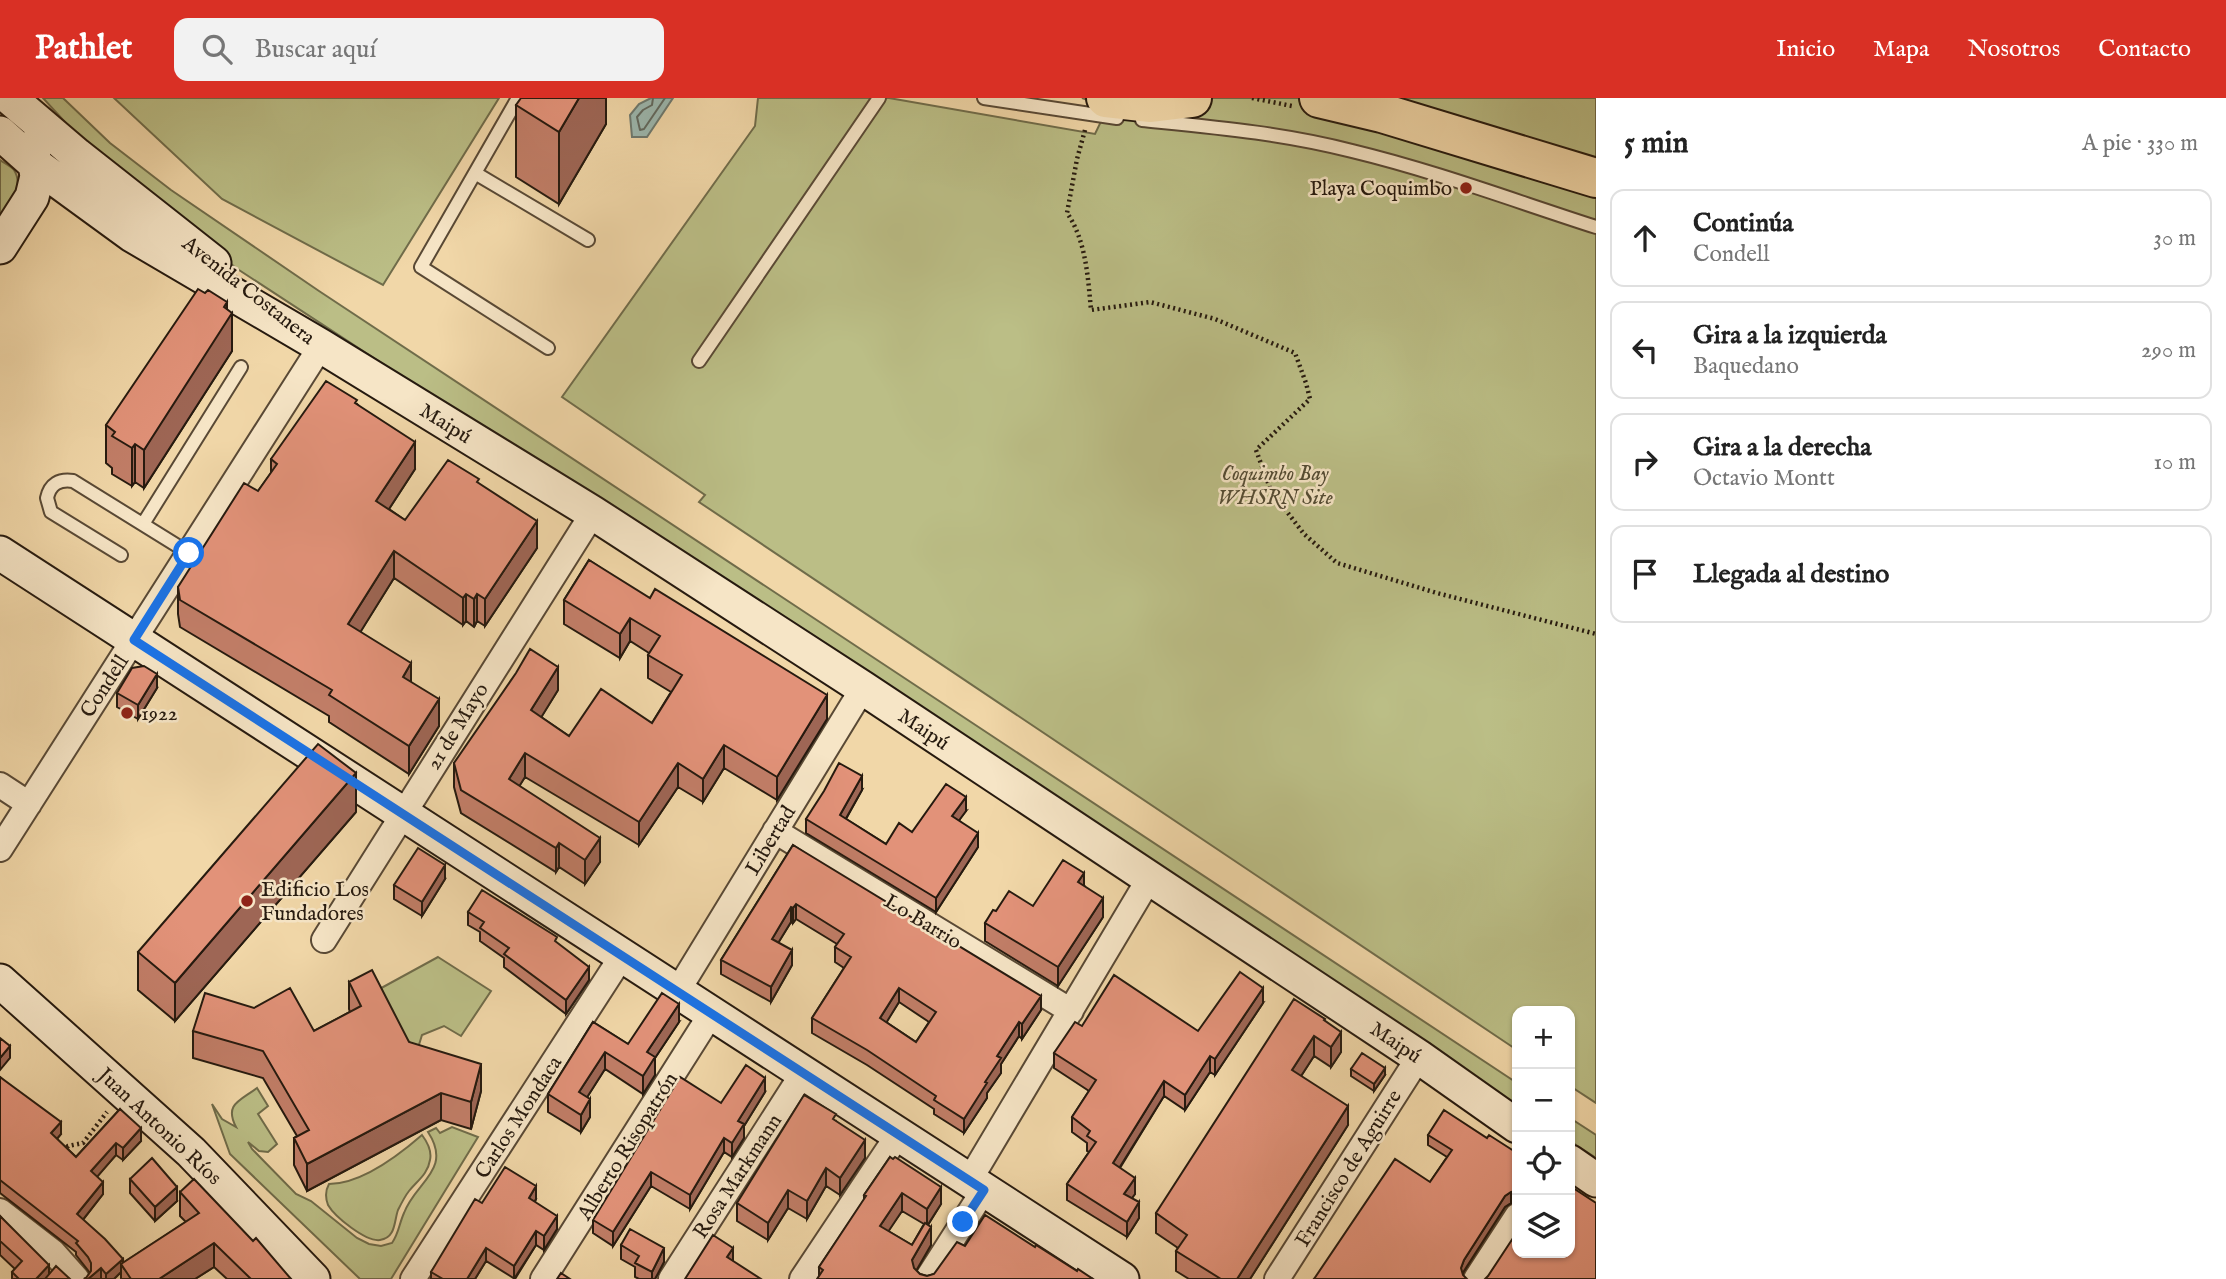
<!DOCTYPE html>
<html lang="es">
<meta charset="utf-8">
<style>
:root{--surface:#fff;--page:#f2f2f2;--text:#222;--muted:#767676;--line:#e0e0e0;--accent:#d93025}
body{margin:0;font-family:"IM FELL English",serif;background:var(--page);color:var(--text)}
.controls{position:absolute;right:21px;bottom:21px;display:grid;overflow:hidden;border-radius:14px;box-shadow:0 2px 5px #0004}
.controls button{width:63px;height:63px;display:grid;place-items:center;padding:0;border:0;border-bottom:2px solid var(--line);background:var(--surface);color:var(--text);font:35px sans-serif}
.stop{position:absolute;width:21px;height:21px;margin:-16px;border:5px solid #1a73e8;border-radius:50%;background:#fff}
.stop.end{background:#1a73e8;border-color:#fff;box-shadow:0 2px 7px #0008}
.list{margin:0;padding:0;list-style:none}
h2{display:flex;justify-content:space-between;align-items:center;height:91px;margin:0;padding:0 28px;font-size:30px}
h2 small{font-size:23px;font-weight:400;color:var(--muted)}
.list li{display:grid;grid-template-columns:46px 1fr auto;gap:21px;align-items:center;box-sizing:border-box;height:98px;margin:0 14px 14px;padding:0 14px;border:2px solid var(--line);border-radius:14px}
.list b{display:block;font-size:26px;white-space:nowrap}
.list p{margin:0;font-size:23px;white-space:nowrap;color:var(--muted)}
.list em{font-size:23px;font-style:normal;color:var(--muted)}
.icon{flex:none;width:38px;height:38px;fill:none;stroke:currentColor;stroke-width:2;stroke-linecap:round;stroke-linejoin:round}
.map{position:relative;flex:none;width:1596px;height:1181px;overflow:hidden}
header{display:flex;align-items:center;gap:42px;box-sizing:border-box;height:98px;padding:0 35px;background:var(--accent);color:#fff}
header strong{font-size:33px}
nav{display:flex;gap:38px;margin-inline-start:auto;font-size:24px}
.search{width:490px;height:63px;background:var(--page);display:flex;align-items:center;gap:18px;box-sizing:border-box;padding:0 24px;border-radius:14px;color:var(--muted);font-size:26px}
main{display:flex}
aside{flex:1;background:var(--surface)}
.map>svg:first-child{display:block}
.green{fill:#bbbe86;stroke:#706c4a;stroke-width:2}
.water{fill:#9cb8af;stroke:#6d796f;stroke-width:2}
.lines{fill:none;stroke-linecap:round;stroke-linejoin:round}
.shore{stroke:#61695f;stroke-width:2}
.lane-casing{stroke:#594935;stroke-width:16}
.street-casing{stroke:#594935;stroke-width:28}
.secondary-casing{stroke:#261a0f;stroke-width:37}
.primary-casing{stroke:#261a0f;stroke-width:42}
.path{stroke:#261a0f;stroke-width:4.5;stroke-dasharray:2 3.5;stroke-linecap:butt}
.lane{stroke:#f6e5c6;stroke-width:12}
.street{stroke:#f6e5c6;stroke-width:24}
.secondary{stroke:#f6e5c6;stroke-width:33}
.primary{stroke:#f1d7a8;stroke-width:38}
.wall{fill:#c27e68;stroke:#261a0f;stroke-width:2;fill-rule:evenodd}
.shaded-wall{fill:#9e6655;stroke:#261a0f;stroke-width:2}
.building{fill:#e29279;stroke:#261a0f;stroke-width:2;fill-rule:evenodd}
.route{stroke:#1a73e8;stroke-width:9}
.poi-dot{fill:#8f2418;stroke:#f6e5c6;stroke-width:2.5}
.labels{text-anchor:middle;stroke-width:5;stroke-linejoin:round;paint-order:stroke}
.poi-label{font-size:21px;fill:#261a0f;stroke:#f6e5c6;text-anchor:start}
.street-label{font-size:21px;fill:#261a0f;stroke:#f6e5c6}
.park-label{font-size:21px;font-style:italic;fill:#534b33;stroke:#f6e5c6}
</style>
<header>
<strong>Pathlet</strong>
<div class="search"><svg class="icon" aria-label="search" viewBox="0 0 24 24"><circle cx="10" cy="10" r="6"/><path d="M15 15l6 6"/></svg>Buscar aquí</div>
<nav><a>Inicio</a><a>Mapa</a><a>Nosotros</a><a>Contacto</a></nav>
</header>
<main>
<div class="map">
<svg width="1596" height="1181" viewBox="0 0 1596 1181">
<rect width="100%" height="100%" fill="#f1d7a8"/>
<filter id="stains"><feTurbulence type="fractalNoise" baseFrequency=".00286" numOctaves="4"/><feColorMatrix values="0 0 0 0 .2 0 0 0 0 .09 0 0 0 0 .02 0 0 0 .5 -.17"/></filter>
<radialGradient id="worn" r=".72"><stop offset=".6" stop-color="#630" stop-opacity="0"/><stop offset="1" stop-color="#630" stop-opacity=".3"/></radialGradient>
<path class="green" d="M43,0H63L110,45L171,92L319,193L1517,985V1008L239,172L159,112L97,59Z
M114,0H499L383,187L222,101Z
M758,0H889L1095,36L1108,9L1082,0H1596V1005L1570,988V913H1517V952L699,404L705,397L562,299L755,28Z
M0,62C4,65 11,68 14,72C25,89 8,107 0,120Z
M438,859L491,893L461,938L444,928L422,937L413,966L374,894Z
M257,990L268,1008L258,1016L277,1046L268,1054L259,1053L248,1044L252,1051L296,1096L311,1103L357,1140L369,1146L381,1148L392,1145C399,1135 399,1126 404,1115C415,1084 453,1072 428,1034L436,1030L440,1035L452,1029L478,1039L391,1181H360L230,1056L212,1006L222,1021L236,1029C224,1006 240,1003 257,990Z
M1570,1020L1596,1037V1060L1570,1043Z
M422,1037C428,1045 432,1053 430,1062C428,1076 417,1083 409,1093C405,1098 401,1106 398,1112C394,1123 396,1140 380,1142C366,1144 335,1119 328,1107C325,1099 325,1093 329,1086C362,1086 399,1057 422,1037Z"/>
<path class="water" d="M651,0H673L647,39H632L630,17L639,6Z"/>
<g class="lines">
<path class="shore" d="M653,0L652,7L643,12L637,19L640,32L644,31L665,0"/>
<defs>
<path id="lane" d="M518,0L421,169L548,250
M984,0L1117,20
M1142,22C1212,29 1283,35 1352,53C1435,73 1515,103 1596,129
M475,75L588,142
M699,263L879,0
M143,426L241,269
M121,457L51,414L47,400C50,386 59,381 73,383L189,455"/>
<path id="street" d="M0,687L29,706
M775,733L1071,913
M0,751L321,248
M324,842L593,415
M677,894L863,590
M969,1083L1149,781
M0,1113L53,1154L77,1181
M413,1181L622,858
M543,1181L711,916
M671,1181L803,975
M802,1181L898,1037
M927,1181L984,1092
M1277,1181L1419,959
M1476,1181L1517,1118"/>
<path id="secondary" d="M10,0L77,57L214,165
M0,35L36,67L132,137L321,248L593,415L863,590L1419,959L1517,1028
M0,149L32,99L37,78L32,49
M0,455L1122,1181
M0,883L191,1054L313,1181
M1570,1064L1596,1082"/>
<path id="primary" d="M1106,0L1151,5L1192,0
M1319,0L1382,15L1596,80"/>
</defs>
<use href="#lane" class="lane-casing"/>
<use href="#street" class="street-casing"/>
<use href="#secondary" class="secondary-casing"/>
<use href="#primary" class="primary-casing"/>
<path class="path" d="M1252,0L1292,8
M1085,32L1077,61L1067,115C1086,142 1088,180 1091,212L1150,204L1215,221L1295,255L1306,285L1310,301L1256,352L1271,393L1304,436L1337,465L1437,495L1596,536
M64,1054L68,1048L83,1045L107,1014"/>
<use href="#lane" class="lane"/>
<use href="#street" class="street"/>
<use href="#secondary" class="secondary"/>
<use href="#primary" class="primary"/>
</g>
<path class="wall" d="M606,0V26L559,106L516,79V7Z
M227,212L232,253L144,390L135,384L132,388L112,376V370L106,365V327Z
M357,306L415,371L389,411L405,422L479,386L537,450L485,528L477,523L474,529L466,523L463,527L394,480L360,534L411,584L439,628L409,676L329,624V618L180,529L178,516V489L258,393L271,375V361Z
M589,462L827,621L777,702L724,670L703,704L678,689L639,747L525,679L519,688L600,764L585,786L559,769L556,774L461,715L454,689V665L558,592L541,619L569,638L652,625L671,594L648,580V557L649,555L630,543L620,560L564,526V502Z
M157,590L138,621L117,609V595Z
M862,692L846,721L886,746L912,734L966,713L959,722L978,749L936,814L806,735V721Z
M356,714L175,923L138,892V854Z
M793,747L1041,912L1022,941L1019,938L1001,966V975L987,995V1000L964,1035L934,1016V1011L867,967L812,935V920L844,870L835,864V849L837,846L796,821L793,825L791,824L778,845L792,867L771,904L721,876V862ZM899,904L929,924L916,944L886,924Z
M445,781L422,818L394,801V787Z
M1084,787L1103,819L1058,888L985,843V825L996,813L1033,808Z
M468,814L557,845L589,882L566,916L504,869V860L480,843V834L468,827Z
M349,884L409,944L481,993L471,1031L441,1022L307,1093L294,1067V1040L297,1038L263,980L193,960V933H314L350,914L349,911Z
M1263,905L1215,977L1210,974L1185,1012L1164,998L1120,1070L1135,1096L1132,1100L1139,1120L1127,1139L1067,1102V1086L1089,1054L1087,1053V1045L1072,1034V1019L1089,993L1054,970V955L1082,928L1198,933Z
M1325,923L1341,954L1331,969L1314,958L1301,978L1348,1027L1250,1181H1189L1176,1173V1153L1178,1150L1156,1135V1115Z
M593,924L628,946L679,924L655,960V977L643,996L605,971L587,999L590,1019L581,1034L548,1014V996Z
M1351,971L1385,977L1374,993L1351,978Z
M0,979L61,1036L57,1041L76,1059L120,1011L141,1043L123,1062L116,1057L97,1078L103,1096L83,1122L123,1165L186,1124L180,1118V1094L253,1143L291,1181H227L214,1169L195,1181H121V1174L114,1181H84L86,1180L90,1175L76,1157V1154L0,1095Z
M765,994L744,1028V1040L732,1059L724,1054L690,1111L651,1088L613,1148L593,1135V1122L721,1005Z
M836,1023L865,1060L840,1097L826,1088L807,1121L788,1110L768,1142L737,1123V1105Z
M1428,1037L1487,1040L1517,1055V1103L1511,1105L1505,1109L1464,1173L1314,1181L1430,1084L1447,1059L1428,1047Z
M890,1059L941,1106L928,1127L931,1147L916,1173L920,1176L927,1178L934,1176L965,1148L1035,1149L1077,1173L1093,1181L819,1179V1169L864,1102V1097ZM902,1113L924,1126L912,1147L888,1133Z
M130,1081L177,1103L155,1123L130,1095Z
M536,1101L535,1104L557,1131L544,1152L536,1147L515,1181L486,1163L475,1181H431V1174L482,1105Z
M0,1118L49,1176L70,1181H12V1174L15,1171L0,1157Z
M621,1147L664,1164L655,1181H639L635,1179V1169L621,1161Z"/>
<path class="shaded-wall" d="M579,0H606V26L559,106V34Z
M227,204V221L232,215V253L144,390V352Z
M415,344V371L376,431V403Z
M135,346V384L132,388V350Z
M537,423V450L485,528V501Z
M394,453V480L348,554V526Z
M466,496V523L463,527V500Z
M477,496V523L474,529V501Z
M630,520V543L620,560V536Z
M411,565V593L403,579Z
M558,569V592L531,636V612Z
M157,576V590L138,621V607Z
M827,597V621L777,702V679Z
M439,601V628L409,676V648Z
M724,647V670L703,704V681Z
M525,655V679L509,705V681Z
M678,665V689L639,747V724Z
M356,675V714L175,923V885Z
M862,678V692L840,731V717Z
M966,699V713L952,732V718Z
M978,735V749L936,814V800Z
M600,740V764L585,786V762Z
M559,745V769L556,774V750Z
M445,767V781L422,818V804Z
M1084,775V794L1078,784Z
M1103,800V819L1058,888V869Z
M796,806V821L793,825V810Z
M791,809V824L772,855V841Z
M792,852V867L771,904V889Z
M589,869V882L566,916V902Z
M899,890V904L880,935V920Z
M1263,890V905L1215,977V961Z
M1041,898V912L1022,941V926Z
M679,906V924L655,960V977L643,996V978L647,954Z
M1019,924V938L1001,966V975L987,995V1000L964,1035V1021L985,984L997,958Z
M1341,934V954L1331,969V949Z
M1314,938V958L1292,992V972Z
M10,948V960L0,972V960Z
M605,954V971L579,1012V994Z
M1210,958V974L1185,1012V997Z
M481,966V993L471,1031V1004Z
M1385,970V977L1374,993V986Z
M765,980V994L744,1028V1040L732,1059V1045L738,1023Z
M1164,983V998L1113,1080V1065Z
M441,995V1022L307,1093V1066Z
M590,1001V1019L581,1034V1017Z
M1348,1008V1027L1250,1181H1237Z
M61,1024V1036L51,1048V1035Z
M141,1030V1043L123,1062V1050Z
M724,1040V1054L690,1111V1097Z
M865,1042V1060L840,1097V1080Z
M116,1045V1057L91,1086V1073Z
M826,1070V1088L807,1121V1103Z
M651,1074V1088L613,1148V1134Z
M1135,1080V1096L1124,1111V1096Z
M103,1084V1096L77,1129V1116Z
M536,1088V1101L529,1113V1100Z
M177,1089V1103L155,1123V1109Z
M941,1089V1106L927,1128V1111Z
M788,1092V1110L768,1142V1125Z
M1511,1094V1105L1505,1109L1464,1173L1461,1181V1170L1464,1162L1505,1098Z
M902,1095V1113L880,1146V1128Z
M1139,1104V1120L1127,1139V1124Z
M557,1118V1131L544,1152V1138Z
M931,1129V1147L912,1180V1162Z
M536,1133V1147L514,1181V1168Z
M214,1145V1169L195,1181H159Z
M486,1150V1163L475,1181H467Z
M664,1150V1164L655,1181H652V1174Z
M733,1150V1167L727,1159Z
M123,1161V1169L121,1166V1174L114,1181H106V1176Z
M49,1167V1181H36Z
M101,1170V1181H88Z"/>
<path class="building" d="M521,0H579L559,34L516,7Z
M198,191L205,195L208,192L227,204L224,209L232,215L144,352L135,346L132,350L112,338L115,334L106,327Z
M326,283L357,302L355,305L415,344L376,403L405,422L448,362L479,381L477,384L537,423L485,501L477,496L474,501L466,496L463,500L394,453L348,526L411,565L403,579L439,601L409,648L329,597L332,592L180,502L178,489L244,385L258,393L277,366L271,361Z
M589,462L650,500L655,491L827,597L777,679L724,647L703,681L678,665L639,724L525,655L509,681L600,740L585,762L559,745L556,750L461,692L454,665L516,575L530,551L558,569L531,612L569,638L601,591L652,625L682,577L648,557L660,538L630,520L620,536L564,502Z
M144,568L157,576L138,607L117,595L132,570Z
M318,646L356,675L175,885L138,854Z
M839,665L862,678L840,717L886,746L899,725L912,734L946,686L966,699L952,718L978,735L936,800L806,721L824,693Z
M793,747L1041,898L1022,926L1019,924L997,958L1001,960L985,984L987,985L964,1021L934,1002L936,998L867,952L812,920L851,859L835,849L844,836L796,806L793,810L791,809L772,841L792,852L771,889L721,862ZM899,890L936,914L916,944L880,920Z
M418,750L445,767L422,804L394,787Z
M1063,762L1084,775L1078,784L1103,800L1058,869L985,825L993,812L996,813L1009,793L1033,808Z
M482,792L557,839L555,843L589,869L566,902L504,856L509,850L480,830L484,824L468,814Z
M372,872L409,944L481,966L471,1004L441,995L307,1066L294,1040L309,1032L263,953L193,933L205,895L254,910L290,890L314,933L361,908L349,884Z
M1240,874L1263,890L1215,961L1210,958L1185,997L1164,983L1113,1065L1135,1080L1124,1096L1139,1104L1127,1124L1067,1086L1096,1044L1087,1038L1090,1033L1072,1019L1096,982L1054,955L1075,924L1082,928L1114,877L1198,933Z
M662,895L679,906L647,954L655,959L643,978L605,954L579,994L590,1001L581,1017L548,996L593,924L628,946Z
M1294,901L1325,921L1324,922L1341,934L1331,949L1314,938L1292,972L1348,1008L1237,1181H1221L1176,1153L1187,1137L1156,1115Z
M0,940L10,948L0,960Z
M1362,955L1385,970L1374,986L1351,971Z
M746,967L765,980L738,1023L744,1026L732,1045L724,1040L690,1097L651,1074L613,1134L593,1122L680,979L721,1005Z
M0,979L61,1024L51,1035L76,1059L120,1011L141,1030L123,1050L116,1045L91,1073L103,1084L77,1116L105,1141L123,1161L106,1176L101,1170L88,1181H84L86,1180L91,1173V1165L88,1159L76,1145L78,1143L0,1082Z
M804,997L836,1016L833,1021L865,1042L840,1080L826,1070L807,1103L788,1092L768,1125L737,1105Z
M1444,1012L1487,1040L1489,1037L1517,1055V1093L1511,1094L1505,1098L1464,1162L1461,1170L1463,1177L1467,1181H1314L1395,1061L1430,1084L1452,1052L1428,1037Z
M890,1059L893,1061L895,1059L941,1089L927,1111L902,1095L880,1128L912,1147L925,1125L931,1129L912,1162L914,1170L920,1176L927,1178L934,1176L957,1144L965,1148L985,1117L1035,1149L1036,1147L1077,1173L1078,1171L1093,1181H817L823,1172L819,1169L866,1098L864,1097Z
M152,1060L177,1089L155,1109L130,1081Z
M505,1069L536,1088L529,1100L557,1118L544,1138L536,1133L514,1168L486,1150L467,1181H443L431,1174L475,1101L482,1105Z
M194,1081L253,1143L256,1140L291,1181H251L214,1145L159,1181H131L121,1166L199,1115L180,1094Z
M1570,1088L1596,1105V1181H1485L1488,1178L1517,1134V1155H1570Z
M0,1118L49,1167L36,1181H19L12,1174L22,1163L0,1143Z
M630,1131L664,1150L652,1174L635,1165L639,1158L621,1147Z
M713,1137L733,1150L727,1159L761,1181H685Z
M56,1168L70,1181H45Z
M561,1175L570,1181H557Z"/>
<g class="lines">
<path class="route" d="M189,455L134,542L984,1092L963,1124"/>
</g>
<g class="poi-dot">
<circle cx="1466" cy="90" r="7"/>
<circle cx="127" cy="615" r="7"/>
<circle cx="247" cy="803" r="7"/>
</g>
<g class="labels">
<g class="poi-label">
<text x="1452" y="97" text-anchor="end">Playa Coquimbo</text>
<text x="141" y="622">1922</text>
<text x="261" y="798">Edificio Los<tspan x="261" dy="24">Fundadores</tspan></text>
</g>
<g class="street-label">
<text transform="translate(249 192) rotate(38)" y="7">Avenida Costanera</text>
<text transform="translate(446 325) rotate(32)" y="7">Maipú</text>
<text transform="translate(104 588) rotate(-57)" y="7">Condell</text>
<text transform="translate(457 628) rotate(-58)" y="7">21 de Mayo</text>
<text transform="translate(924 631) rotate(34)" y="7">Maipú</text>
<text transform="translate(770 742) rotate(-59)" y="7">Libertad</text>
<text transform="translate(923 823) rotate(31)" y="7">Lo Barrio</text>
<text transform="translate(1396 944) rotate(34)" y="7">Maipú</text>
<text transform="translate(518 1019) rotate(-57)" y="7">Carlos Mondaca</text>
<text transform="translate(160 1028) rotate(43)" y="7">Juan Antonio Ríos</text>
<text transform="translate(627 1048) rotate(-58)" y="7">Alberto Risopatrón</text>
<text transform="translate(1348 1070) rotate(-58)" y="7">Francisco de Aguirre</text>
<text transform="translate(737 1078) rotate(-57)" y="7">Rosa Markmann</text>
</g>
<g class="park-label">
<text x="1275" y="382">Coquimbo Bay<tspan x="1275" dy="24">WHSRN Site</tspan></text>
</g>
</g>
<rect width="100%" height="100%" filter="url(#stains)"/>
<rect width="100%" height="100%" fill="url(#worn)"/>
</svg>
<div class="controls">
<button>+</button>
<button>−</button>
<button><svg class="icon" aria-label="locate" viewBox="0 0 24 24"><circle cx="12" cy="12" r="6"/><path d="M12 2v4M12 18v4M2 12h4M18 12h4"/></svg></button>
<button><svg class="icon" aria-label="layers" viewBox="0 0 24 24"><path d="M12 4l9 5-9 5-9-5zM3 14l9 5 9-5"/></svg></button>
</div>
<div class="stop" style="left:189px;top:455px"></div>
<div class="stop end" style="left:963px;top:1124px"></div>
</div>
<aside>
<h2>5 min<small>A pie · 330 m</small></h2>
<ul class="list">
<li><svg class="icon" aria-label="ahead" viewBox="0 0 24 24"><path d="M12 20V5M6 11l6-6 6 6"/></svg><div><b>Continúa</b><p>Condell</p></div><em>30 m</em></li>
<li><svg class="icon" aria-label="left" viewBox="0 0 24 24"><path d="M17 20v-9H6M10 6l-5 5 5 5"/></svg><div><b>Gira a la izquierda</b><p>Baquedano</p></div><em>290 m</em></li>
<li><svg class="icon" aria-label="right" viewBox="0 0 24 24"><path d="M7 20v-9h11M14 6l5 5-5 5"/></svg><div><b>Gira a la derecha</b><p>Octavio Montt</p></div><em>10 m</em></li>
<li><svg class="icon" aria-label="arrive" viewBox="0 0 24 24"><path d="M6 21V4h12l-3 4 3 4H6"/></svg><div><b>Llegada al destino</b></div></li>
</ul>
</aside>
</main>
